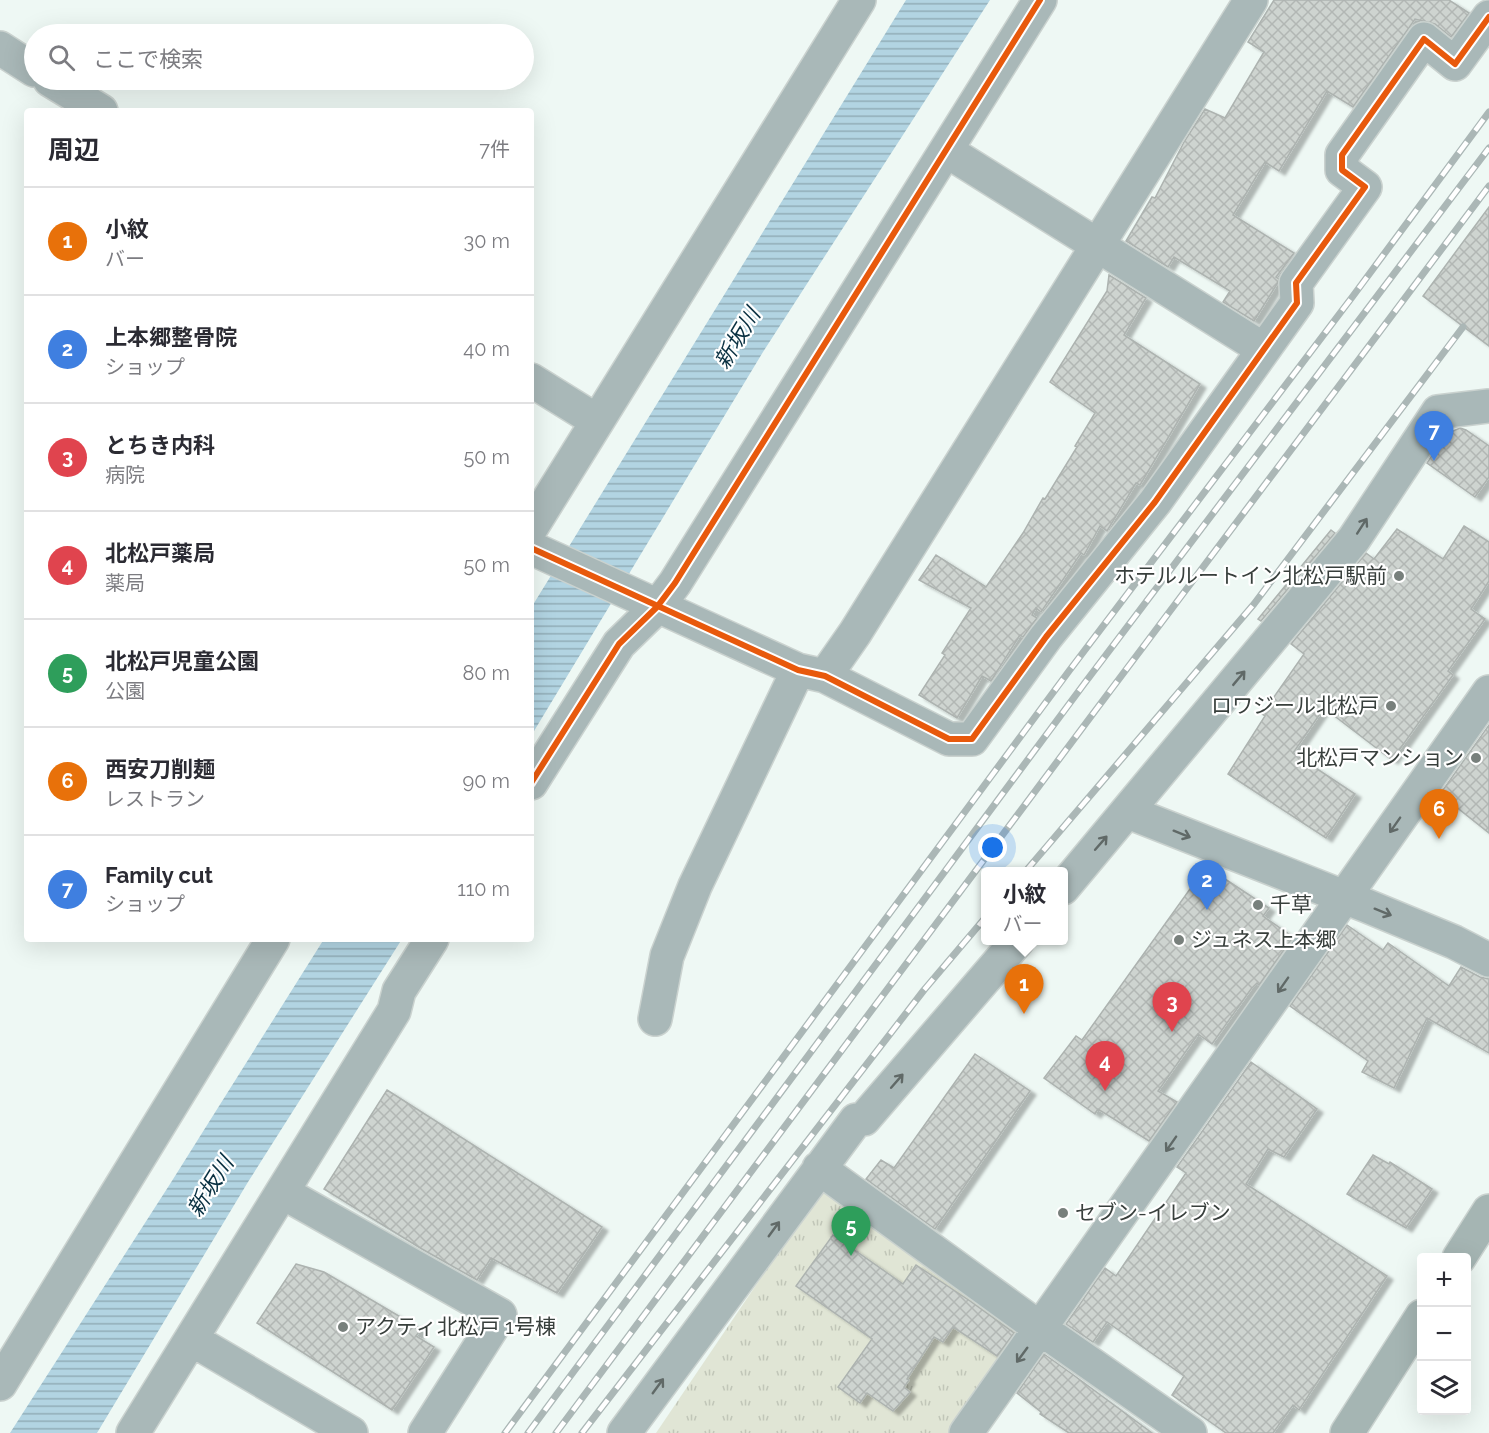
<!DOCTYPE html>
<html lang="ja">
<meta charset="utf-8">
<style>
:root{--surface:#fff;--page:#f2f2f3;--text:#2b2b33;--muted:#7c7c81;--line:#e1e1e2;--accent:#db2777}
body{margin:0;font-family:Raleway,"Noto Sans JP",sans-serif;background:var(--page);color:var(--text)}
.controls{position:absolute;right:18px;bottom:18px;display:grid;overflow:hidden;border-radius:6px;box-shadow:0 6px 24px #0002}
.controls button{width:54px;height:54px;display:grid;place-items:center;padding:0;border:0;border-bottom:2px solid var(--line);background:var(--surface);color:var(--text);font:30px sans-serif}
.you{position:absolute;left:993px;top:848px;width:21px;height:21px;margin:-15px;border:4px solid #fff;border-radius:50%;background:#1a73e8;box-shadow:0 0 0 9px #1a73e833}
.badge{display:grid;place-items:center;width:39px;height:39px;border-radius:50%;background:var(--accent);color:#fff;font-size:20px;font-weight:700}
.pin{position:absolute;translate:-50% -50px;filter:drop-shadow(0 2px 3px #0008)}
.pin::after{content:'';position:absolute;top:32px;width:21px;height:18px;background:inherit;clip-path:polygon(0 0,100% 0,50% 100%)}
.popup{position:absolute;left:981px;top:867px;width:87px;height:78px;box-sizing:border-box;display:grid;place-content:center;border-radius:6px;background:var(--surface);filter:drop-shadow(0 2px 4px #0005);font-size:20px;white-space:nowrap;color:var(--muted)}
.popup b{font-size:22px;color:var(--text)}
.popup::after{content:'';position:absolute;left:50%;top:100%;margin-left:-12px;border:12px solid transparent;border-top-color:var(--surface)}
.list{margin:0;padding:0;list-style:none}
h2{display:flex;justify-content:space-between;align-items:center;height:78px;margin:0;padding:0 24px;font-size:26px}
h2 small{font-size:20px;font-weight:400;color:var(--muted)}
.list li{display:grid;grid-template-columns:39px 1fr auto;gap:18px;align-items:center;box-sizing:border-box;height:108px;padding:0 24px;border-top:2px solid var(--line)}
.list b{display:block;font-size:22px;white-space:nowrap}
.list p{margin:0;font-size:20px;white-space:nowrap;color:var(--muted)}
.list em{font-size:20px;font-style:normal;color:var(--muted)}
.icon{flex:none;width:33px;height:33px;fill:none;stroke:currentColor;stroke-width:2;stroke-linecap:round;stroke-linejoin:round}
.map{position:relative;flex:none;width:1489px;height:1433px;overflow:hidden}
.search{position:absolute;background:var(--surface);box-shadow:0 6px 24px #0002;left:24px;top:24px;width:510px;height:66px;display:flex;align-items:center;gap:15px;box-sizing:border-box;padding:0 21px;border-radius:33px;color:var(--muted);font-size:22px}
.panel{position:absolute;background:var(--surface);box-shadow:0 6px 24px #0002;left:24px;top:108px;width:510px;height:834px;border-radius:6px}
.map>svg:first-child{display:block}
.park{fill:url(#park-tufts)}
.water{fill:url(#water-rules)}
.building{fill:url(#building-cross-hatch);stroke:#adb3b0;stroke-width:1.5;filter:url(#shadow)}
.lines{fill:none;stroke-linecap:round;stroke-linejoin:round}
.minor-casing{stroke:#cad2cf;stroke-width:36}
.highway-casing{stroke:#cad2cf;stroke-width:36}
.minor{stroke:#a9b8b8;stroke-width:33}
.highway{stroke:#a5b5b3;stroke-width:33}
.rail-casing{stroke:#abb7b6;stroke-width:7}
.rail{stroke:#fff;stroke-width:4.5;stroke-dasharray:14;stroke-linecap:butt}
.cycleway-casing{stroke:#fff;stroke-width:10}
.cycleway{stroke:#e8590c;stroke-width:6}
.oneway{stroke:#606967}
.poi-dot{fill:#78807c;stroke:#fff;stroke-width:2}
.labels{text-anchor:middle;stroke-width:4.5;stroke-linejoin:round;paint-order:stroke}
.poi-label{font-size:21px;fill:#383f3c;stroke:#fff;text-anchor:start}
.water-label{font-size:22px;font-style:italic;fill:#0a3142;stroke:#fff}
</style>
<div class="map">
<svg width="1489" height="1433" viewBox="0 0 1489 1433">
<defs>
<pattern id="park-tufts" width="24" height="20" patternUnits="userSpaceOnUse" patternTransform="scale(1.5)"><rect width="24" height="20" fill="#e0e5d5"/><path d="M3 7l-1-3M5 7V3M7 7l1-3M15 17l-1-3M17 17v-4M19 17l1-3" fill="none" stroke="#c1c6b8"/></pattern>
<pattern id="water-rules" width="6" height="5" patternUnits="userSpaceOnUse" patternTransform="scale(1.5)"><rect width="6" height="5" fill="#b2d4e2"/><path d="M0 2.5h6" fill="none" stroke="#92adb8"/></pattern>
<pattern id="building-cross-hatch" width="8" height="8" patternUnits="userSpaceOnUse" patternTransform="scale(1.5)"><rect width="8" height="8" fill="#ced4d0"/><path d="M0 0l8 8M0 8l8-8" fill="none" stroke="#b2b7b4"/></pattern>
<filter id="shadow"><feDropShadow dx="6" dy="4" stdDeviation="1.5" flood-color="#0004"/></filter>
</defs>
<rect width="100%" height="100%" fill="#eef8f4"/>
<path class="park" d="M825,1183L1026,1329L954,1433H656Z"/>
<path class="water" d="M906,0H990L763,352L531,736V608Z
M324,939H402L248,1182L97,1433H10L170,1184Z"/>
<path class="building" d="M1274,0H1449L1469,13L1451,37L1435,24L1415,19L1353,107L1327,91L1279,171L1265,162L1233,215L1294,253L1276,277L1279,279L1277,284L1254,321L1223,302L1230,291L1174,257L1168,267L1126,241L1152,197L1155,198L1184,142L1205,109L1225,118L1264,52L1248,42Z
M1489,207V346L1423,296Z
M1109,275L1146,298L1124,335L1200,384L1140,485L1136,483L1107,531L1100,526L1084,555L1081,553L1041,612L1036,608L1032,615L1037,618L1023,637L1020,635L991,681L982,676L957,718L919,695L945,655L942,653L971,608L919,580L936,555L986,587L1023,533L1043,498L1045,499L1077,447L1075,446L1095,413L1050,382L1107,291Z
M1460,428L1466,430L1489,446V477L1475,497L1427,463L1446,434Z
M1464,526L1489,542V581L1471,609L1485,619L1448,671L1453,675L1392,760L1324,708L1293,753L1355,794L1326,838L1228,774L1265,716L1262,714L1304,654L1291,644L1366,553L1374,559L1397,529L1443,559Z
M1331,530L1335,533L1261,621L1258,619Z
M1489,725V833L1440,794Z
M1225,879L1269,908L1263,916L1293,937L1259,985L1257,983L1251,989L1212,1044L1198,1034L1158,1091L1177,1102L1149,1141L1098,1109L1095,1114L1044,1078L1076,1036L1082,1040L1195,882L1217,893Z
M1347,925L1383,950L1388,943L1449,986L1461,967L1480,977L1489,979V1053L1427,1018L1394,1088L1362,1072L1368,1061L1290,1006Z
M975,1054L1030,1091L935,1229L866,1179L881,1160L894,1168Z
M1251,1062L1317,1109L1284,1157L1268,1149L1246,1184L1387,1276L1299,1410L1293,1405L1273,1433H1226L1172,1395L1184,1376L1107,1322L1093,1342L1066,1324L1105,1268L1116,1276L1186,1173L1177,1167Z
M387,1090L602,1227L557,1293L491,1258L477,1280L422,1249L324,1189Z
M1373,1155L1389,1164L1390,1162L1432,1189L1406,1228L1347,1194Z
M833,1235L903,1284L916,1265L970,1301L1014,1333L997,1356L953,1327L943,1342L934,1337L907,1379L909,1380L904,1387L910,1392L893,1411L867,1393L860,1403L838,1387L872,1339L796,1286Z
M296,1264L324,1272L421,1329L416,1336L434,1347L392,1410L257,1323Z
M1044,1354L1072,1374L1152,1433H1069L1040,1414L1041,1412L1017,1393Z"/>
<g class="lines">
<defs>
<path id="minor" d="M0,48L34,70
M50,80L101,111
M947,151L1263,349
M531,380L597,421
M531,528L859,0
M531,548L798,670L825,676L949,739H972L1046,637L1155,502L1297,303L1296,283L1365,187L1342,170V155L1424,39L1455,64L1489,17
M825,676L855,633L1251,0
M531,783L619,644L657,607L675,583L1040,0
M1128,812L1367,906L1454,942L1489,960
M1063,888L1354,539L1438,412L1489,406
M655,1019L667,956L695,886L798,670
M819,1168L1041,1329L1190,1433
M282,1192L500,1315L425,1433
M191,1339L351,1433
M0,1384L273,939
M133,1433L394,1011L399,991L432,939
M624,1433L856,1120L864,1119L1018,940
M966,1433L1489,692"/>
<path id="highway" d="M1459,1258L1489,1211
M1347,1433L1422,1316"/>
</defs>
<use href="#minor" class="minor-casing"/>
<use href="#highway" class="highway-casing"/>
<use href="#minor" class="minor"/>
<use href="#highway" class="highway"/>
<defs>
<path id="rail" d="M1025,872L1254,604L1463,327
M505,1433L1069,671L1353,296L1489,112
M528,1433L1084,684L1489,148
M556,1433L1098,707L1489,186
M582,1433L924,990L985,918"/>
</defs>
<use href="#rail" class="rail-casing"/>
<use href="#rail" class="rail"/>
<defs>
<path id="cycleway" d="M531,548L798,670L825,676L949,739H972L1046,637L1155,502L1297,303L1296,283L1365,187L1342,170V155L1424,39L1455,64L1489,17
M531,783L619,644L657,607L675,583L1040,0"/>
</defs>
<use href="#cycleway" class="cycleway-casing"/>
<use href="#cycleway" class="cycleway"/>
</g>
<defs><path id="oneway-shaft" d="M-6 0H5M1.5-3L5.5 0L1.5 3" fill="none" stroke-width="1.6" stroke-linecap="round" stroke-linejoin="round" transform="scale(1.5)"/></defs>
<g class="oneway">
<use href="#oneway-shaft" transform="translate(1362 526) rotate(-57)"/>
<use href="#oneway-shaft" transform="translate(1239 678) rotate(-50)"/>
<use href="#oneway-shaft" transform="translate(1395 825) rotate(125)"/>
<use href="#oneway-shaft" transform="translate(1182 834) rotate(22)"/>
<use href="#oneway-shaft" transform="translate(1101 843) rotate(-49)"/>
<use href="#oneway-shaft" transform="translate(1383 912) rotate(22)"/>
<use href="#oneway-shaft" transform="translate(1283 985) rotate(125)"/>
<use href="#oneway-shaft" transform="translate(897 1081) rotate(-49)"/>
<use href="#oneway-shaft" transform="translate(1171 1144) rotate(125)"/>
<use href="#oneway-shaft" transform="translate(774 1229) rotate(-54)"/>
<use href="#oneway-shaft" transform="translate(1022 1355) rotate(126)"/>
<use href="#oneway-shaft" transform="translate(658 1386) rotate(-54)"/>
</g>
<g class="poi-dot">
<circle cx="1399" cy="576" r="6"/>
<circle cx="1391" cy="706" r="6"/>
<circle cx="1476" cy="758" r="6"/>
<circle cx="1258" cy="905" r="6"/>
<circle cx="1179" cy="940" r="6"/>
<circle cx="1063" cy="1213" r="6"/>
<circle cx="343" cy="1327" r="6"/>
</g>
<g class="labels">
<g class="poi-label">
<text x="1387" y="583" text-anchor="end">ホテルルートイン北松戸駅前</text>
<text x="1379" y="713" text-anchor="end">ロワジール北松戸</text>
<text x="1464" y="765" text-anchor="end">北松戸マンション</text>
<text x="1270" y="912">千草</text>
<text x="1191" y="947">ジュネス上本郷</text>
<text x="1075" y="1220">セブン-イレブン</text>
<text x="355" y="1334">アクティ北松戸 1号棟</text>
</g>
<g class="water-label">
<text transform="translate(737 338) rotate(-59)" y="8">新坂川</text>
<text transform="translate(210 1186) rotate(-58)" y="8">新坂川</text>
</g>
</g>
</svg>
<div class="controls">
<button>+</button>
<button>−</button>
<button><svg class="icon" aria-label="layers" viewBox="0 0 24 24"><path d="M12 4l9 5-9 5-9-5zM3 14l9 5 9-5"/></svg></button>
</div>
<div class="you"></div>
<div class="pin badge" style="left:1024px;top:1014px;background:#e8710a">1</div>
<div class="popup"><b>小紋</b>バー</div>
<div class="pin badge" style="left:1207px;top:910px;background:#3f7fe0">2</div>
<div class="pin badge" style="left:1172px;top:1032px;background:#e0444e">3</div>
<div class="pin badge" style="left:1105px;top:1091px;background:#e0444e">4</div>
<div class="pin badge" style="left:851px;top:1256px;background:#2e9e5b">5</div>
<div class="pin badge" style="left:1439px;top:839px;background:#e8710a">6</div>
<div class="pin badge" style="left:1434px;top:461px;background:#3f7fe0">7</div>
<div class="search"><svg class="icon" aria-label="search" viewBox="0 0 24 24"><circle cx="10" cy="10" r="6"/><path d="M15 15l6 6"/></svg>ここで検索</div>
<section class="panel">
<h2>周辺<small>7件</small></h2>
<ul class="list">
<li><span class="badge" style="background:#e8710a">1</span><div><b>小紋</b><p>バー</p></div><em>30 m</em></li>
<li><span class="badge" style="background:#3f7fe0">2</span><div><b>上本郷整骨院</b><p>ショップ</p></div><em>40 m</em></li>
<li><span class="badge" style="background:#e0444e">3</span><div><b>とちき内科</b><p>病院</p></div><em>50 m</em></li>
<li><span class="badge" style="background:#e0444e">4</span><div><b>北松戸薬局</b><p>薬局</p></div><em>50 m</em></li>
<li><span class="badge" style="background:#2e9e5b">5</span><div><b>北松戸児童公園</b><p>公園</p></div><em>80 m</em></li>
<li><span class="badge" style="background:#e8710a">6</span><div><b>西安刀削麺</b><p>レストラン</p></div><em>90 m</em></li>
<li><span class="badge" style="background:#3f7fe0">7</span><div><b>Family cut</b><p>ショップ</p></div><em>110 m</em></li>
</ul>
</section>
</div>
